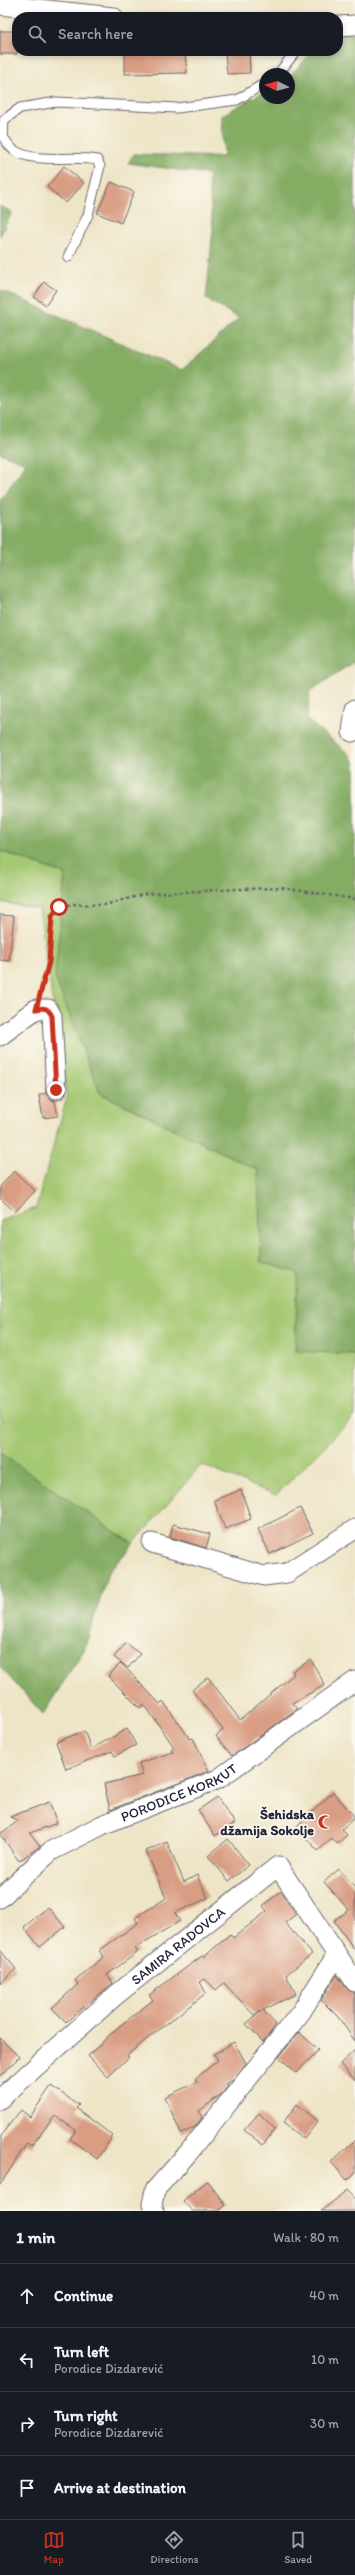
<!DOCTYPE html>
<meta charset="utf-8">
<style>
:root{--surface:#171b24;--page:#20242c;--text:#f1f3f6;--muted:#9ea1a6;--line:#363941;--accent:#c8321e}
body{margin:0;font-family:Itim,sans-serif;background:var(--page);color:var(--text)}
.compass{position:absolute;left:259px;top:68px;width:36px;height:36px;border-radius:50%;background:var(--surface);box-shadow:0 2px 6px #0003;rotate:275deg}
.stop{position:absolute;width:12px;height:12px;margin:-9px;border:3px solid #c8321e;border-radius:50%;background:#fff}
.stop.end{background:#c8321e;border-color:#fff;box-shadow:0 1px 4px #0008}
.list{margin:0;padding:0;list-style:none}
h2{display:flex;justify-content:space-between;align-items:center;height:52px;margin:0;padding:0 16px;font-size:17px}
h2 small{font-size:13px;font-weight:400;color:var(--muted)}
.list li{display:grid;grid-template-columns:26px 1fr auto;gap:12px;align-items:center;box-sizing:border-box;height:64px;padding:0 16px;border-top:1px solid var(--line)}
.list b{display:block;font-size:15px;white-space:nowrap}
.list p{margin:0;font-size:13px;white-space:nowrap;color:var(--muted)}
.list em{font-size:13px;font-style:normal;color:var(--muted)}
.icon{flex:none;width:22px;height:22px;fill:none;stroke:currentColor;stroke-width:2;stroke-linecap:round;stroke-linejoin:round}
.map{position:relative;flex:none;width:355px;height:2211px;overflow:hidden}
.search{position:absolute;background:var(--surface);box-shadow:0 2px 6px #0003;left:12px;right:12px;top:12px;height:44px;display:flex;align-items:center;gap:10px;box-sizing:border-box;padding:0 14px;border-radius:16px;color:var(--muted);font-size:15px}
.sheet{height:308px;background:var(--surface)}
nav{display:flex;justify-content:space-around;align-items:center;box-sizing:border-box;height:56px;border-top:1px solid var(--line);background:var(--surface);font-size:11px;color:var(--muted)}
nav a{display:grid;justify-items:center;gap:2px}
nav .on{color:var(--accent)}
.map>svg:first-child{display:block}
.green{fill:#a5c872;stroke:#647556}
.forest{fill:#84ac64;stroke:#536750}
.building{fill:#d99d83}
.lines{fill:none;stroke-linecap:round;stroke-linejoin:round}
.lane-casing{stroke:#69666c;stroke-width:11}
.street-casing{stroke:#69666c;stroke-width:21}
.path{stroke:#69666c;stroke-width:2.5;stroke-dasharray:3 3;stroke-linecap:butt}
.lane{stroke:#fff;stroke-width:9}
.street{stroke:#fff;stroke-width:19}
.route{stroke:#c8321e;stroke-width:5}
.labels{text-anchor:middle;stroke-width:3.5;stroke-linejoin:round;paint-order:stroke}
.street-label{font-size:14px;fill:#22223b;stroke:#fbf7ec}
.poi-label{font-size:14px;font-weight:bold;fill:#22223b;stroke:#fbf7ec;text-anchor:end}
</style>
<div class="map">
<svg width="355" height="2211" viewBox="0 0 355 2211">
<rect width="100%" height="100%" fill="#fbf7ec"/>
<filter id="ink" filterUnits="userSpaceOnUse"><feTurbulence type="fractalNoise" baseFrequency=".025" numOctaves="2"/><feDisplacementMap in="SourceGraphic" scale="8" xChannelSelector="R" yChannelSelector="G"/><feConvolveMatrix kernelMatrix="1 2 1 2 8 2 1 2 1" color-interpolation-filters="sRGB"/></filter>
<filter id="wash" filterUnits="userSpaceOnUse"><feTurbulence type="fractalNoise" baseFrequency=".012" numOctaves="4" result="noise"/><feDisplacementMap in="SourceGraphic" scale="16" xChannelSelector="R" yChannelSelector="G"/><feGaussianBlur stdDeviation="0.9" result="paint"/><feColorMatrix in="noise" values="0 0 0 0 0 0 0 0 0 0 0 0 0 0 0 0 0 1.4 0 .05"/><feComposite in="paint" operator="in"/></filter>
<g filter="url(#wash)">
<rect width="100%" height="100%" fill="#eee5c7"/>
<path class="green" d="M0,851L65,874L55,978L100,1093L258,1170L261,1262L298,1273L295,1351L355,1354V1416L276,1495L201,1465L133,1544L0,1453V1221L36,1208L67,1097L39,909L0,902Z"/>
<path class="forest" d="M338,33H355V661L310,691L307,720L348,753L355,763V1354L295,1351L298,1273L261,1262L258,1170L100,1093L55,978L65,874L0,851V501L26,463L0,453V290L182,370L239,318L206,299L213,229L208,174L128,163L134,154L224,157L222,115L265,91V98H289V77L313,51H338Z
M0,206L12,212L0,236Z
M0,1453L133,1544L108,1573L84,1650L43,1714L0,1667Z"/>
<g id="blocks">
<path class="building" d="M0,31H17V54H0Z
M125,51H185L187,73L125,74Z
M225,51H249L250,73L227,74Z
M64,166L84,183L66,203L47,187Z
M111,182L134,192L121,223L97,213Z
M44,282L56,290L46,305L34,297Z
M0,915L14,916L9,961L0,960Z
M46,1093L51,1100L55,1101L58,1116L43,1118L39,1095Z
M14,1171L35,1191L15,1212L0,1198V1187Z
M241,1490L251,1519L225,1529L214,1500Z
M300,1508L313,1533L270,1554L258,1529Z
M173,1524L210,1534L206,1548L170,1537Z
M126,1643L140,1654L128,1668L114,1657Z
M311,1660L325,1685L292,1703L297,1709L232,1756L216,1736L223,1730L192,1690L208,1677L240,1720L294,1674L292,1671Z
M121,1663L160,1704L163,1701L190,1739L193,1738L209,1771L110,1810L104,1784L143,1775L139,1763L173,1752L171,1749L174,1747L144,1704L140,1708L108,1676Z
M127,1729L136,1745L115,1756L112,1751L66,1769L56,1742L84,1731L91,1749Z
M333,1792L355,1817L342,1829L347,1835L337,1844L332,1838L318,1851L296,1827Z
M217,1797L235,1823L215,1836L198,1810Z
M49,1802L57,1823L30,1833L40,1846L19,1861L0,1834L18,1821L10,1817Z
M228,1839L249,1865L229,1881L208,1856Z
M167,1842L184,1882L197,1875L208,1898L175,1913L180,1921L135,1948L138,1952L107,1975L113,1983L66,2022L52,2008L78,1984L75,1980L104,1957L100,1950L138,1923L135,1918L166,1898L146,1851Z
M339,1869L355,1888V1950L334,1921L349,1910L324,1882Z
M281,1891L296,1914L285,1923L312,1954L286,1975L296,1994L263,2010L276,2025L263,2042L246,2024L261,2011L254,2015L224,1983L216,1990L205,1979L200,1982L206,1993L127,2055L129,2057L108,2077L88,2056L117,2028L153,2000L149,1995L202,1956L204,1957L230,1934L233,1938L267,1911L263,1906Z
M48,1907L65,1927L40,1947L24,1927Z
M0,1950L16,1969L0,1983Z
M337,1975L346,1988L355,1993V2041L338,2017L321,2000Z
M299,2032L318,2050L297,2073L279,2057Z
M0,2038L19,2057L0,2077Z
M234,2042L246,2063L233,2080L226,2084L228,2086L222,2094L199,2111L202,2118L195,2127L181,2134L165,2097L197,2082L195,2079L218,2060L214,2054Z
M355,2050V2080L340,2064Z
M51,2086L79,2105L76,2108L113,2136L97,2159L70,2139L76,2130L55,2116L31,2146L27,2143L0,2185V2136L21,2110L30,2117Z
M297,2104L318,2121L304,2139L283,2123Z
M259,2113L275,2129L263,2145L244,2130Z
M355,2140V2173L347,2180L331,2162Z
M207,2181L226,2205L218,2211H192L183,2201Z
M348,2190L355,2199V2211H321Z"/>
</g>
</g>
<g filter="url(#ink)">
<use href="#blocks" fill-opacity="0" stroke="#69666c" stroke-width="1"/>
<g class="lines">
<defs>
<path id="lane" d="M278,74L296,51
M68,257L88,215L100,166L97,160C71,155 38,164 15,151C10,148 6,141 3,137L4,120L20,108L56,102L177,108L237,100L265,83"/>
<g id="street">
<path d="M0,5L113,17"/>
<path d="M338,26L355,25"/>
<path d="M352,732L355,709"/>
<path d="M0,1036L36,1009H48L52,1016L56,1090"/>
<path d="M152,1543L264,1576L287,1573L355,1529"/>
<path id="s1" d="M0,1898L51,1851L102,1825L218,1779L355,1681"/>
<path id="s2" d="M0,2099L116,1995L278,1866L355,1982"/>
<path d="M154,2211L152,2204L155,2190L189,2152L301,2012L336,1956"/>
</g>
</defs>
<use href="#lane" class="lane-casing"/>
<use href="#street" class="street-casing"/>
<path class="path" d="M41,991L49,962L52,916L59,907L73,904L104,905L145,894L238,889L282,888L355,899"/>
<use href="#lane" class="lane"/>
<use href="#street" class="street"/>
</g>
</g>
<g class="lines" filter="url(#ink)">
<path class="route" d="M56,1090L52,1016C48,1008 45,1007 36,1009L49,962L52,916L59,907"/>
</g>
<defs>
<symbol id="mosque-bare" viewBox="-9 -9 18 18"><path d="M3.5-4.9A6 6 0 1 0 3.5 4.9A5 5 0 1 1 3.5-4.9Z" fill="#c8321e" stroke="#fbf7ec" stroke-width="2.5" paint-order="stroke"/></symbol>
</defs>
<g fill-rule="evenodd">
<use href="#mosque-bare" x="315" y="1812" width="20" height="20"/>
</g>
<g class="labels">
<g class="street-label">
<text dy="5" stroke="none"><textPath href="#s1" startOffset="210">PORODICE KORKUT</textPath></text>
<text dy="5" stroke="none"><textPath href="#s2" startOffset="235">SAMIRA RADOVCA</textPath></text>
</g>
<g class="poi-label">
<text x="314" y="1819">Šehidska<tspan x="314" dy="16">džamija Sokolje</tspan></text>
</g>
</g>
</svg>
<svg class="compass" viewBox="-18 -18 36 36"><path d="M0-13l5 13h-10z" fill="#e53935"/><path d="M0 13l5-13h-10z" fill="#9ea1a6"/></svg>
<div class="stop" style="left:59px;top:907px"></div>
<div class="stop end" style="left:56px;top:1090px"></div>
<div class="search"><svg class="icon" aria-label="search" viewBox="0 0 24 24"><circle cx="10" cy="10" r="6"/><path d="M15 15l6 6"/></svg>Search here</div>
</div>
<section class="sheet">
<h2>1 min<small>Walk · 80 m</small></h2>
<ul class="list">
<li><svg class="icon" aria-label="ahead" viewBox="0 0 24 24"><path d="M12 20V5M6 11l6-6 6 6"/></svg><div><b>Continue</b></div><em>40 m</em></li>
<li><svg class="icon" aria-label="left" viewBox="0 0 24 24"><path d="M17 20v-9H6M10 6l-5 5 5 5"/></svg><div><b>Turn left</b><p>Porodice Dizdarević</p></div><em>10 m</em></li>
<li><svg class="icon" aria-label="right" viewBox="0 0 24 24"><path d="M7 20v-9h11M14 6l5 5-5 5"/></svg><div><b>Turn right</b><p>Porodice Dizdarević</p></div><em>30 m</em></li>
<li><svg class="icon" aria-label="arrive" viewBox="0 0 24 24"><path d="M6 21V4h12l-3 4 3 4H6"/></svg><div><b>Arrive at destination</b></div></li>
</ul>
</section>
<nav>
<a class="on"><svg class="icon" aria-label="map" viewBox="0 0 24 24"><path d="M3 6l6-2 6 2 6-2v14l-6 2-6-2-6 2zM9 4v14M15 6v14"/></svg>Map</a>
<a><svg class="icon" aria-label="directions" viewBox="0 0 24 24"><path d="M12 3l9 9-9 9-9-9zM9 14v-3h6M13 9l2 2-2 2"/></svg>Directions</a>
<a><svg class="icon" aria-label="saved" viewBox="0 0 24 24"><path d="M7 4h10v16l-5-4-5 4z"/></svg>Saved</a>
</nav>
